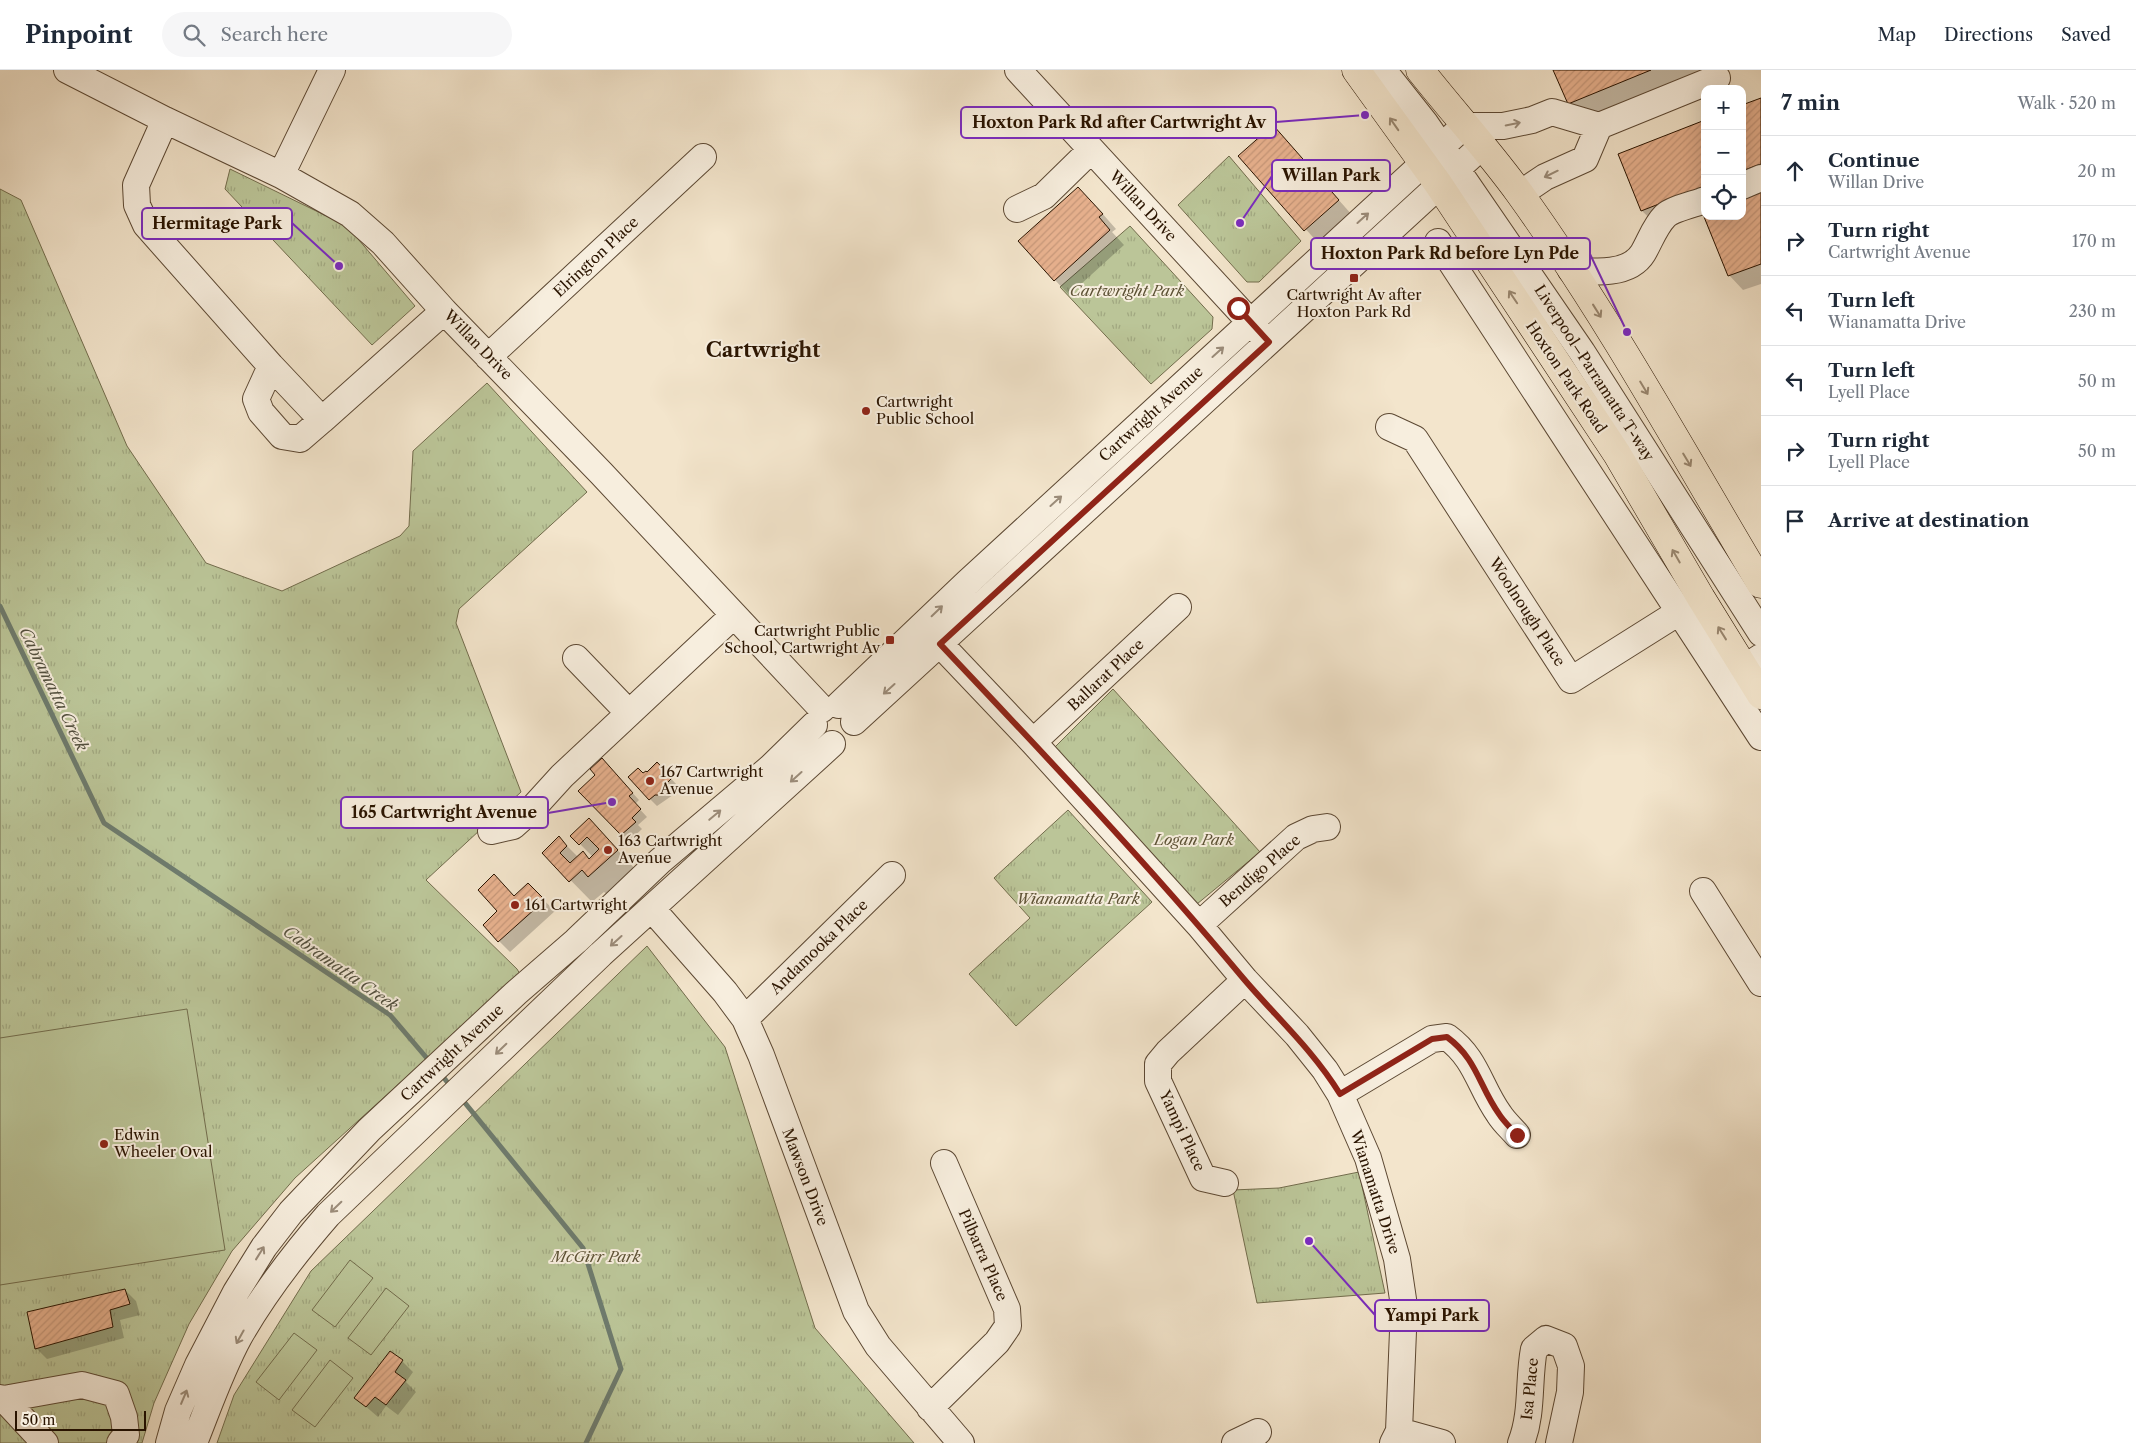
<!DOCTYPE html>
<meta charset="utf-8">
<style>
:root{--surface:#fff;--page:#f6f6f7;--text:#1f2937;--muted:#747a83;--line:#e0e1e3}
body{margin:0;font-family:"Libre Caslon Text",serif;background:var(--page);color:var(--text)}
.controls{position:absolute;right:15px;top:15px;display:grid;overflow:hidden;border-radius:10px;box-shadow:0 5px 20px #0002}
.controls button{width:45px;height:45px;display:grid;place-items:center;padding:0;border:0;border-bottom:1px solid var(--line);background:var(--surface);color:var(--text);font:25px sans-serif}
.scale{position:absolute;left:15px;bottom:12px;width:131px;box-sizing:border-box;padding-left:5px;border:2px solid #2a1400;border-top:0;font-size:14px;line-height:18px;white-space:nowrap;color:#2a1400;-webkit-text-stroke:4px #f7eede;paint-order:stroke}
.stop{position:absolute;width:15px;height:15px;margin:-11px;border:4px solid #8f2418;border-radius:50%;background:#fff}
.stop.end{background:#8f2418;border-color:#fff;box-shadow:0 1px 5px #0008}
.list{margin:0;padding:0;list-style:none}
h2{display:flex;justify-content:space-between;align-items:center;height:65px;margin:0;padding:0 20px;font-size:21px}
h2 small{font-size:16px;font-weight:400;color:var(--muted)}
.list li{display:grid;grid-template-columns:32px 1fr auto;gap:15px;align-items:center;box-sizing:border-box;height:70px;padding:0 20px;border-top:1px solid var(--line)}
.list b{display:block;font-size:19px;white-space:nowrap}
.list p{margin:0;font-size:16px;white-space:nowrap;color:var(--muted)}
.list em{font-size:16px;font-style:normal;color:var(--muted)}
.icon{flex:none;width:28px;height:28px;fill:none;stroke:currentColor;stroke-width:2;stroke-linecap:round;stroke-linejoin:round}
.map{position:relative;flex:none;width:1761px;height:1373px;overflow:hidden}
header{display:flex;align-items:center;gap:30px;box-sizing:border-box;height:70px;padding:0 25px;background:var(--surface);border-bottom:1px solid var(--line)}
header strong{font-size:24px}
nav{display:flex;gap:28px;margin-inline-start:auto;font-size:18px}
.search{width:350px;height:45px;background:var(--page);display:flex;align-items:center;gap:12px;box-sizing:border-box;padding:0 18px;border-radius:28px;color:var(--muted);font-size:19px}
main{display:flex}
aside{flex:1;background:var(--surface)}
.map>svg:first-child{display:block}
.park{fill:url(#park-tufts);stroke:#726c4c}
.pitch{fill:#bbc598;stroke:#726c4c}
.shadow{fill:#0003}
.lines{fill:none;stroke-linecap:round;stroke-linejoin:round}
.stream{stroke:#6e7b6d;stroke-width:5}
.building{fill:url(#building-hatch);stroke:#2a1400}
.minor-casing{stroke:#5c4833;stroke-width:28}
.major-casing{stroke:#2a1400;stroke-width:29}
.minor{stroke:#f7eede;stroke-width:26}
.major{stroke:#f3e5cc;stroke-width:28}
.oneway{stroke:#998770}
.oneway2{stroke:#9b8c7a}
.route{stroke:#8f2418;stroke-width:6}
.poi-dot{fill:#8f2418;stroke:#f7eede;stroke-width:2}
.labels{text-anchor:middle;stroke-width:4;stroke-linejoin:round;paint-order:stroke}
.street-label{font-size:15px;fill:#2a1400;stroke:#f7eede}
.park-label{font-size:15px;font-style:italic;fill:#5d5235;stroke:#f7eede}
.poi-label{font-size:15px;fill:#2a1400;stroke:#f7eede;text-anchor:start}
.water-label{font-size:16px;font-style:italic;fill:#52503f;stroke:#f7eede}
.district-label{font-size:20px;font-weight:bold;fill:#2a1400;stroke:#f7eede}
.leader{fill:none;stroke:#7b2cbf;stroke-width:2}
.callout-dot{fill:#7b2cbf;stroke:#f7eede;stroke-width:2}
.callout{fill:#f7eede;stroke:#7b2cbf;stroke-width:2}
.callout-label{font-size:16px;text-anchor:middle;font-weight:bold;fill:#2a1400}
</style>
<header>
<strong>Pinpoint</strong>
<div class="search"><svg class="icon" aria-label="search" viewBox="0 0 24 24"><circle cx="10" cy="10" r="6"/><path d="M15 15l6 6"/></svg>Search here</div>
<nav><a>Map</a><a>Directions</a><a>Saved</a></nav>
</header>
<main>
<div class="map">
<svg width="1761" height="1373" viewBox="0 0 1761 1373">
<defs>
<pattern id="park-tufts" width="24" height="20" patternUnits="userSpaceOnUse" patternTransform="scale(1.25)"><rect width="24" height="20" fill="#bbc598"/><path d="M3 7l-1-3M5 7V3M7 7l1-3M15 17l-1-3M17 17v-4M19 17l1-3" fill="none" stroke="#a1a881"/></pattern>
<pattern id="building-hatch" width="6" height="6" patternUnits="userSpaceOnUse" patternTransform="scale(1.25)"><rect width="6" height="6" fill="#e7b18e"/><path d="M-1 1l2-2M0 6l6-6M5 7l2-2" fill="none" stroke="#c69779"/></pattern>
</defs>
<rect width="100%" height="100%" fill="#f3e5cc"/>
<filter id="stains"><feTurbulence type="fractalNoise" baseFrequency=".004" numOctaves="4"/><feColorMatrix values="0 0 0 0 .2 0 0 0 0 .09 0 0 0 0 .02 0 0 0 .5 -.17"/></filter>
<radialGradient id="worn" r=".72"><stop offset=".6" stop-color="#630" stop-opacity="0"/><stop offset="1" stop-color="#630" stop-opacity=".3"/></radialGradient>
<path class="park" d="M1229,86L1301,171L1259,212H1247L1178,135Z
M230,99L347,156L415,236L372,275L225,119Z
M0,119L21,130L127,376L206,493L282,521L400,466L409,456L413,381L487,313L587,422L459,539L456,553L521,722L426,810L517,899L520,904L295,1108L232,1181L189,1254L154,1333L142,1373H0Z
M1130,156L1213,247L1212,259L1151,314L1060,217Z
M1113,619L1260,782L1197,834L1055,677Z
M1068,740L1152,832L1016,956L969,904L1030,848L994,808Z
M647,876L725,977L815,1258L914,1373H217L234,1325L311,1201Z
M1359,1102L1385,1223L1257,1233L1233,1120L1279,1118Z"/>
<path class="pitch" d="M187,939L225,1180L0,1215V968Z
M350,1190L373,1208L335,1257L312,1240Z
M386,1218L409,1236L371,1285L348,1268Z
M294,1263L317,1280L279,1330L256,1312Z
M330,1290L353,1308L315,1357L292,1340Z"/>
<path class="shadow" d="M1555,0H1701L1583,48L1569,34Z
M1761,29V214L1743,220L1729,205L1742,146V37Z
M1705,52V145L1702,137L1657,155L1642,141L1620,85Z
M1287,72L1353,146L1320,175L1240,86Z
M1093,133L1116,159L1112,162L1124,175L1069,225L1055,210Z
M657,694L678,716L671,723L673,725L657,736L650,729L643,705L647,704Z
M609,697L639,730L635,734L647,747L638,755L642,759L629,771L580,721Z
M589,750L639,803L611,828L604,822L592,832L544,783L559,768L578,787L590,790L593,787L572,766Z
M528,815L555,841L510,882L499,871V841Z
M125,1220L136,1231L140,1245L120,1250L124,1268L47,1289L36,1278Z
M402,1291L413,1302L406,1312L416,1322L398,1345L386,1336L378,1347L356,1328Z"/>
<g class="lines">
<path class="stream" d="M0,536L104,753L390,945L431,993
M440,1003L452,1018
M461,1028L583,1178L621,1299L586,1373"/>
</g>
<path class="building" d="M1553,0H1651L1568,34Z
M1761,28V94L1742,101V35Z
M1705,50V116L1641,141L1618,84Z
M1273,55L1339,130L1304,161L1238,86Z
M1761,114V194L1728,206L1700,137L1705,135V146H1742V121Z
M1078,117L1103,144L1099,147L1110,160L1054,211L1018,171Z
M602,688L633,723L629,726L641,739L632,748L636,752L621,765L578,721L595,705L590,699Z
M657,692L672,708L665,715L667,717L658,725H655L649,730L628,707L638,698L643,703L646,701L647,702Z
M589,748L618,780L588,807L582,800L569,812L542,783L559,766L567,776L560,783L570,793L583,781L589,789L599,779L587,767L579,775L570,766Z
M494,804L514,826L528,813L545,830L498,872L483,855L497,841L478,820Z
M125,1219L130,1234L110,1240L113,1257L35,1279L27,1242Z
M390,1281L403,1290L395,1302L406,1310L386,1335L375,1327L366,1337L354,1328Z"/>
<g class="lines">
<defs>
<path id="minor" d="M67,0L165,50L281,105L350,144L383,173L444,241L601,403L822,639
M1018,0L1263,266
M1383,0L1425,53L1582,282L1761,563
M165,50L136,115L137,135L146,155L271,296L322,350L444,241
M1599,56L1717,8
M281,105L332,0
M1742,116L1761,108
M1017,139L1044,126L1091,80
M1438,172L1761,667
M1571,200C1593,202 1629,206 1643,183C1650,171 1655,156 1665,146C1672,139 1695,134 1705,130
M488,287L703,87
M271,296L256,329L261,342L282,366L300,369L322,350
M1389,357L1415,369L1571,610L1695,532
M903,586C918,576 921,567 940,574L1033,672L1199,855L1245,910L1297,965L1325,1000L1340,1024L1368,1088L1397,1189L1404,1236L1399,1361L1393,1373
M576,588L629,643
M1744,598L1761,587
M839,635L967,513L1464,56H1503L1532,50L1552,42L1599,56L1585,89L1545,107L1520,124
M854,652L1482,76
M1033,672L1178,537
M491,761L513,756L532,739L562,706L734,545
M1703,821L1761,913
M652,839L725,922L745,949L761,985L856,1241L878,1276L961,1373
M1199,855L1296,767L1313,759L1327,757
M745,949L892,805
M1340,1024L1432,969L1447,967C1477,989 1479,1016 1499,1044C1504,1052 1511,1058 1517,1065
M1225,1113L1203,1108L1158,1011V994L1168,982L1245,910
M0,1328L4,1329L82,1315L116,1324L124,1347L126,1365L120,1373
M4,1329L45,1373
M930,1338L997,1272L1008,1256L1007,1239L944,1093
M1399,1361L1442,1373
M169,1373L178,1341L198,1295L236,1222L264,1177L291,1142L369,1060L516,923L576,871L660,791L770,698L814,655
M194,1373C208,1338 221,1300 239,1267C264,1223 295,1183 328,1145L601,884L832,674
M1235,1373L1258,1362
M1521,1373C1533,1343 1528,1310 1534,1279L1546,1269L1564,1276L1571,1296L1570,1322L1559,1373"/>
<path id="major" d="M1356,0L1439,115L1617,384L1701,528L1761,625
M1420,0C1453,42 1489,81 1520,124C1609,248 1683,383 1761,514"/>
</defs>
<use href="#minor" class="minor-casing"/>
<use href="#major" class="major-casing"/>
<use href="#minor" class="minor"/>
<use href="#major" class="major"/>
</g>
<defs><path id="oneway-shaft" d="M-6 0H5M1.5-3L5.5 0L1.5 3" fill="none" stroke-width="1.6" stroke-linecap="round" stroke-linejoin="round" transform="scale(1.25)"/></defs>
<g class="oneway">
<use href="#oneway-shaft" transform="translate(1394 54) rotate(-125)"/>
<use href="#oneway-shaft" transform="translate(1513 227) rotate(-124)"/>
<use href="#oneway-shaft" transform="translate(1597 241) rotate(58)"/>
<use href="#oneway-shaft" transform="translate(1644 318) rotate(59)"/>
<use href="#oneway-shaft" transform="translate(1687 390) rotate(59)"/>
<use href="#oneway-shaft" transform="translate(1676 486) rotate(-120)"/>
<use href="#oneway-shaft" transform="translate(1722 563) rotate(-122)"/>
</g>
<g class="oneway2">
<use href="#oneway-shaft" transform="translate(1513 54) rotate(-11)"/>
<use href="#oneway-shaft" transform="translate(1551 104) rotate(154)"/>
<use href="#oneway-shaft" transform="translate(1363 148) rotate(-42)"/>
<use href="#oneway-shaft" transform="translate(1218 282) rotate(-42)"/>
<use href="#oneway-shaft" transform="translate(1056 431) rotate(-42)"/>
<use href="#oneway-shaft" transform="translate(937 541) rotate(-44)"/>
<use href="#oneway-shaft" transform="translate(889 619) rotate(138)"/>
<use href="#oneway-shaft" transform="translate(796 707) rotate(138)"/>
<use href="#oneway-shaft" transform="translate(715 745) rotate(-40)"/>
<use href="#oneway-shaft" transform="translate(616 871) rotate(138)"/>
<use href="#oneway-shaft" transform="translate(501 979) rotate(136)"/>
<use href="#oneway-shaft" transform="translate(336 1137) rotate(136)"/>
<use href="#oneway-shaft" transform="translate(260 1183) rotate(-58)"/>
<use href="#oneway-shaft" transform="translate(240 1267) rotate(119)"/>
<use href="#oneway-shaft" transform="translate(184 1327) rotate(-67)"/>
</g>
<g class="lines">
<path class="route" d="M1238,238L1269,272L940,574C1043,683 1147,793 1243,908C1276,947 1312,979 1340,1024L1432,969L1447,967C1477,989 1479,1016 1499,1044C1504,1052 1511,1058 1517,1065"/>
</g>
<g class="poi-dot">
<rect x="1349" y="203" width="10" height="10" rx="2.5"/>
<circle cx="866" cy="341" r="5"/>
<rect x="885" y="565" width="10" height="10" rx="2.5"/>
<circle cx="650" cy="711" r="5"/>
<circle cx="608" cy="780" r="5"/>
<circle cx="515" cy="835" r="5"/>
<circle cx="104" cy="1074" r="5"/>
</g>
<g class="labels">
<g class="street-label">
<text transform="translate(1143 136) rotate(47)" y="5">Willan Drive</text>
<text transform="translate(596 187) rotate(-43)" y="5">Elrington Place</text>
<text transform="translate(478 275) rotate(46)" y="5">Willan Drive</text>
<text transform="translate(1594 303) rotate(57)" y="5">Liverpool–Parramatta T-way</text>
<text transform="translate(1566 307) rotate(56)" y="5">Hoxton Park Road</text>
<text transform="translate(1151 344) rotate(-42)" y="5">Cartwright Avenue</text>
<text transform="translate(1527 542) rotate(57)" y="5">Woolnough Place</text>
<text transform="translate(1106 605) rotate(-43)" y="5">Ballarat Place</text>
<text transform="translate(1260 801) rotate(-41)" y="5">Bendigo Place</text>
<text transform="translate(819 877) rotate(-44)" y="5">Andamooka Place</text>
<text transform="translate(452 983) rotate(-43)" y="5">Cartwright Avenue</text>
<text transform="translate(1182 1061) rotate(65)" y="5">Yampi Place</text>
<text transform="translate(805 1107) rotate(69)" y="5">Mawson Drive</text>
<text transform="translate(1375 1122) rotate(72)" y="5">Wianamatta Drive</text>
<text transform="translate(983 1185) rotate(66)" y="5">Pilbarra Place</text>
<text transform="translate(1530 1319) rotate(-84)" y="5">Isa Place</text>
</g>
<g class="park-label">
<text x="1127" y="226">Cartwright Park</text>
<text x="1194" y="775">Logan Park</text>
<text x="1078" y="834">Wianamatta Park</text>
<text x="596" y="1192">McGirr Park</text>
</g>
<g class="poi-label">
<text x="1354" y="230" text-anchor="middle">Cartwright Av after<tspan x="1354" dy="17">Hoxton Park Rd</tspan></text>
<text x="876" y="337">Cartwright<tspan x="876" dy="17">Public School</tspan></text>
<text x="880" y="566" text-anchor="end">Cartwright Public<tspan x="880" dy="17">School, Cartwright Av</tspan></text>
<text x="660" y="707">167 Cartwright<tspan x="660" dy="17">Avenue</tspan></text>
<text x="618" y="776">163 Cartwright<tspan x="618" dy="17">Avenue</tspan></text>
<text x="525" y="840">161 Cartwright</text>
<text x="114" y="1070">Edwin<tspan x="114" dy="17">Wheeler Oval</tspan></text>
</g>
<g class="water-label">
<text transform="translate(54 619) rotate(64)" y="6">Cabramatta Creek</text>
<text transform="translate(341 898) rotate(35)" y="6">Cabramatta Creek</text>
</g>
<g class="district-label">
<text x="763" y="287">Cartwright</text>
</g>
</g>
<path class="leader" d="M1365 45L1276 52M1240 153L1272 106M339 196L292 153M1627 262L1590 184M612 732L548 743M1309 1171L1375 1245"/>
<g class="callout-dot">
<circle cx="1365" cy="45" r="5"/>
<circle cx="1240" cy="153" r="5"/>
<circle cx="339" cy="196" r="5"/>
<circle cx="1627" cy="262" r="5"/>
<circle cx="612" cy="732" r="5"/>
<circle cx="1309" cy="1171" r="5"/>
</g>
<g class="callout">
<rect x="961" y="37" width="315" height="31" rx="5"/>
<rect x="1272" y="90" width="118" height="31" rx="5"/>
<rect x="142" y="138" width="150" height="31" rx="5"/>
<rect x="1311" y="168" width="279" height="31" rx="5"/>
<rect x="341" y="727" width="207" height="31" rx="5"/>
<rect x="1375" y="1230" width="114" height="31" rx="5"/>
</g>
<g class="callout-label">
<text x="1119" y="58">Hoxton Park Rd after Cartwright Av</text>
<text x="1331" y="111">Willan Park</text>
<text x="217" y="159">Hermitage Park</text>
<text x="1450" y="189">Hoxton Park Rd before Lyn Pde</text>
<text x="444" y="748">165 Cartwright Avenue</text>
<text x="1432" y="1251">Yampi Park</text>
</g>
<rect width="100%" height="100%" filter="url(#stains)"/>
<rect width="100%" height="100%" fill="url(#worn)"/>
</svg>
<div class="controls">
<button>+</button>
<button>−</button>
<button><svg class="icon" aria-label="locate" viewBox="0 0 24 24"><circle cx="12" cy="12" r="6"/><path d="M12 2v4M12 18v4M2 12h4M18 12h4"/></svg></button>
</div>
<div class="scale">50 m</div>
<div class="stop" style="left:1238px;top:238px"></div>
<div class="stop end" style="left:1517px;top:1065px"></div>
</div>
<aside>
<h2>7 min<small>Walk · 520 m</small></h2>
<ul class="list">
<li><svg class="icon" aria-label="ahead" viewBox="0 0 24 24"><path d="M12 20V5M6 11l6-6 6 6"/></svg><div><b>Continue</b><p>Willan Drive</p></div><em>20 m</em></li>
<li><svg class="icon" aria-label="right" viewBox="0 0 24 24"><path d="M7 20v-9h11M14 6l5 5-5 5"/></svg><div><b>Turn right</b><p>Cartwright Avenue</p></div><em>170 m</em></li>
<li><svg class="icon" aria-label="left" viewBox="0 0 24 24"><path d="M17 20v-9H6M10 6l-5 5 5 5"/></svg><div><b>Turn left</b><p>Wianamatta Drive</p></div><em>230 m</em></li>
<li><svg class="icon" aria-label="left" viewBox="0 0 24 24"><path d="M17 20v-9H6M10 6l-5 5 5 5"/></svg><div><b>Turn left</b><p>Lyell Place</p></div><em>50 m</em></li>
<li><svg class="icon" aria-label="right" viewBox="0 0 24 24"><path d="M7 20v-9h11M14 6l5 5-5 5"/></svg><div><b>Turn right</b><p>Lyell Place</p></div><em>50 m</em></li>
<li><svg class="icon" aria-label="arrive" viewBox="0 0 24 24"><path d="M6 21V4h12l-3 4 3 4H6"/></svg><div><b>Arrive at destination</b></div></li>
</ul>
</aside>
</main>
